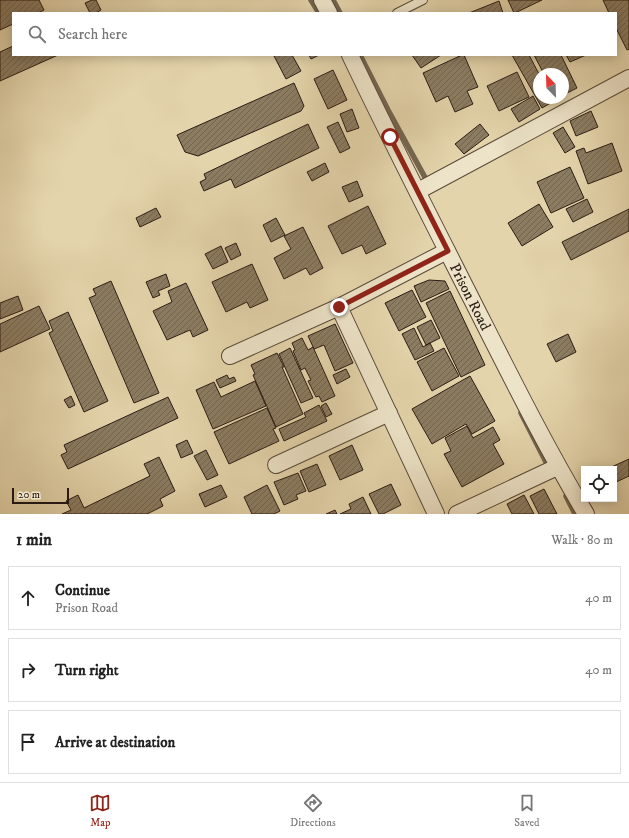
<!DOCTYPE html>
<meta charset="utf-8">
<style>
:root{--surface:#fff;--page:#f6f6f6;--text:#222;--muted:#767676;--line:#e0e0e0;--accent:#8f2418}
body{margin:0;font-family:"IM FELL DW Pica",serif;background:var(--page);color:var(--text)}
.controls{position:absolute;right:12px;bottom:12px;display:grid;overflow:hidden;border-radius:0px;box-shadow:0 2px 10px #0003}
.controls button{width:36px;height:36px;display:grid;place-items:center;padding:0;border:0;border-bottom:1px solid var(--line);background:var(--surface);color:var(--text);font:20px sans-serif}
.compass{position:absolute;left:533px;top:68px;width:36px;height:36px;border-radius:50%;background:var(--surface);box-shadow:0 2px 10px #0003;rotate:337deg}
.scale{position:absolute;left:12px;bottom:10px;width:57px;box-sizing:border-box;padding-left:4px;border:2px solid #2b1c13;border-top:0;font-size:11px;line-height:14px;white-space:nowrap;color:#2b1c13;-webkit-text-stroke:3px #ede3c8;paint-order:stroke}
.stop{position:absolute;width:12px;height:12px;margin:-9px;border:3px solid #8f2418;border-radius:50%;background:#fff}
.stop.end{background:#8f2418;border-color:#fff;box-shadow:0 1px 4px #0008}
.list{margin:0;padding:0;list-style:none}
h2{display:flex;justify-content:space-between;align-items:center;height:52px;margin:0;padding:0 16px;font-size:17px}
h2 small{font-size:13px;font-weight:400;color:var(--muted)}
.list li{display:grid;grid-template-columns:26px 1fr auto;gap:12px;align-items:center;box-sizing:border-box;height:64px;margin:0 8px 8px;padding:0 8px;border:1px solid var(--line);border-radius:0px}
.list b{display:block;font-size:15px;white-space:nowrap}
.list p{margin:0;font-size:13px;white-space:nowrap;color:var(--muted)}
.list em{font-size:13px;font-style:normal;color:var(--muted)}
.icon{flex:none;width:22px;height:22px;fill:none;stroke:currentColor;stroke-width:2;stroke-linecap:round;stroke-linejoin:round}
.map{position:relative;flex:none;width:629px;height:514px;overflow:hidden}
.search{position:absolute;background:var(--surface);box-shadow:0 2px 10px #0003;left:12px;right:12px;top:12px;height:44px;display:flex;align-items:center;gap:10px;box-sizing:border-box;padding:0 14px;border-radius:0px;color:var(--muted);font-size:15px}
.sheet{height:268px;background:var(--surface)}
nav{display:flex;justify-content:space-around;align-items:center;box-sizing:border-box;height:56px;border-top:1px solid var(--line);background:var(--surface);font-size:11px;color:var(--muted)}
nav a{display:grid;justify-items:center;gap:2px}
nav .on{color:var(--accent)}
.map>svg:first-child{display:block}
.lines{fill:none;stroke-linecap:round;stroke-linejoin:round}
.stream{stroke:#74654f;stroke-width:5.5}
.building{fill:url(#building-hatch);stroke:#2b1c13}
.service-casing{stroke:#594a39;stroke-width:10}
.minor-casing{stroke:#594a39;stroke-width:18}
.service{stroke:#ede3c8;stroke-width:8}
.minor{stroke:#ede3c8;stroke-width:16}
.route{stroke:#8f2418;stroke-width:5}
.labels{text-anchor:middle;stroke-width:3.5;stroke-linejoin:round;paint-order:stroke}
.street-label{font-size:15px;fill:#2b1c13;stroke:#ede3c8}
</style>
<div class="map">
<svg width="629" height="514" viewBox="0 0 629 514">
<defs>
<pattern id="building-hatch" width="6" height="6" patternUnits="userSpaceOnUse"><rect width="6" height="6" fill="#8b7c62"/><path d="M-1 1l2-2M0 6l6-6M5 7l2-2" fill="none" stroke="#726550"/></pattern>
</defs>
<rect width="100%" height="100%" fill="#e4d4ab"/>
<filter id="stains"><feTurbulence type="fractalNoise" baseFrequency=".005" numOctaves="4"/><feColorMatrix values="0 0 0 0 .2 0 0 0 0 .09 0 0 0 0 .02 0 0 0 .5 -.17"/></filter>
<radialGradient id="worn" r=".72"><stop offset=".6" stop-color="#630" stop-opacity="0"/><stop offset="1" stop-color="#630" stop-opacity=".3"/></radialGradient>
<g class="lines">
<path class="stream" d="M311,0L319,13
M333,0L340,13
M360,55L388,110L427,181
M521,413L548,466
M566,496L575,514"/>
</g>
<path class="building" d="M0,0H39L44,10L38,13H13V24L0,30Z
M92,0H96L101,10L96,13H90L85,3Z
M508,0H542L515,13H514Z
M603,0H629V49L627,50L616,28V13H609Z
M499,1L503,13H469Z
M13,46V55H58L0,81V52Z
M275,55H292L301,71L286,79L274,56Z
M309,55H319L311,59Z
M412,55H441L421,68Z
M462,55H464L478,87L467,91L473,104L455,112L448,96L436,102L423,73Z
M512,55H529L539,74V98H552L554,101L542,108Z
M534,55H561L577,88L563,95V74H544Z
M566,55H586L570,62Z
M333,70L347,100L328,109L314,79Z
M517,72L529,97L499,111L487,86Z
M294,83L304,106L301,111L198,156L185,152L177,135Z
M533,96L540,109L519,122L511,109Z
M352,109L359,128L347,132L340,114Z
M591,111L598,127L576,136L570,121Z
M338,122L350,148L340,153L327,127Z
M308,124L319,148L235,188L231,179L204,191L200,182L206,179L204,174Z
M480,124L489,135L464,154L455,144Z
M563,127L575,147L565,153L553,133Z
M612,143L622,171L588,184L576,151L584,148L586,153Z
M325,163L329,172L312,181L307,172Z
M570,167L584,198L551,213L537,182Z
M357,181L363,196L349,202L342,187Z
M587,199L593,212L573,222L566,209Z
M539,204L553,227L522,246L508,223Z
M368,206L386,244L366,254L362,245L342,254L328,226Z
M156,208L161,217L140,227L136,218Z
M629,209V231L571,260L562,242Z
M276,218L285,235L271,242L263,225Z
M303,227L323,268L310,275L306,268L284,279L274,258L291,249L284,236Z
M236,243L241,255L231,260L225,248Z
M221,246L228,262L213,269L205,254Z
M252,264L268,300L250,308L247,302L226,312L212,282Z
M166,274L170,286L158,291L160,295L153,298L146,282Z
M429,280L445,281L449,289L421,302L414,286Z
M111,281L159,393L134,403L89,298L96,295L93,289Z
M186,283L208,330L193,337L190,330L167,340L153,311L172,302L168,291Z
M412,290L426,317L399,331L385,303Z
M450,291L485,365L461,377L426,303Z
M18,296L23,310L0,319V303Z
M39,306L50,329L0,352V324Z
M68,312L108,401L84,412L49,333L53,331L49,321Z
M431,320L440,338L426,345L417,327Z
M335,324L353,363L335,371L324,345L314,349L308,336Z
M414,328L423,347L430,343L434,351L415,360L402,334Z
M568,334L576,352L556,362L547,344Z
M302,338L308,350L313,347L335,396L322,402L319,396L316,397L308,381L311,380L305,368L301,370L293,351L295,350L292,343Z
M290,348L313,398L301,403L279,354Z
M444,348L459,376L432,391L417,362Z
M277,353L284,367H282L303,414L276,427L253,375L255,374L251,365Z
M346,369L350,377L337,384L333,375Z
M227,375L229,379L234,377L236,381L220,388L216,380Z
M470,376L495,421L472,434L466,424L432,444L412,409Z
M255,381L266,406L213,429L196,390L214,382L221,397Z
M71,396L75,405L69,408L64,400Z
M168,397L178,418L68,469L61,455L67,452L64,445Z
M326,403L332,414L326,417L321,406Z
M319,405L327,421L284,441L279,429L306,417L304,413Z
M267,408L276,428L273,429L279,441L229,464L214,432Z
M467,426L473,438L493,427L500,440L493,444L504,464L462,487L444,454L451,451L445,438Z
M187,440L193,453L181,458L176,445Z
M352,445L363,470L340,480L329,456Z
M206,450L218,475L207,480L194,456Z
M159,457L175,491L160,499L163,506L147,514H62L71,510L66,501L78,495L84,508L150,476L144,464Z
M629,459V476L614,483V469H607Z
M317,464L326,485L309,492L300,471Z
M298,473L306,491L296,495L298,499L284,505L274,482Z
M391,484L401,505L383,514H379L369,494Z
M221,485L227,497L205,507L199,494Z
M267,485L280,511L274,514H252L244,497Z
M544,489L557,514H539L530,496Z
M524,495L534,514H512L507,504Z
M363,497L371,514H340L351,509L349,504Z
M335,510L337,514H326Z"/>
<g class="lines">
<defs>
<path id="service" d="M397,13L423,0"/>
<g id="minor">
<path d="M322,0L329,13"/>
<path id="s1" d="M350,55C389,137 430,217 471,298C508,371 544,444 586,514"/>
<path d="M418,191L629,78"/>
<path d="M230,356L339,307"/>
<path d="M276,465L389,413"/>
<path d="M436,514L339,307L447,251"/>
<path d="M457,514L557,467"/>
</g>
</defs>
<use href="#service" class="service-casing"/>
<use href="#minor" class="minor-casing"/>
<use href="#service" class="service"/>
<use href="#minor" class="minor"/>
</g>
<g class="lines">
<path class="route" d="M339,307L448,251L390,137"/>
</g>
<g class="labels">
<g class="street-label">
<text dy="5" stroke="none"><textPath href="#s1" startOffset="270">Prison Road</textPath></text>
</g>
</g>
<rect width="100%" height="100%" filter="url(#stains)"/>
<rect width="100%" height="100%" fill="url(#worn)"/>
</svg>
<div class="controls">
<button><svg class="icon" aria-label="locate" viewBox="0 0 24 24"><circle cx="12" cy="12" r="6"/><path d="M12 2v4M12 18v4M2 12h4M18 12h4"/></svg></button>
</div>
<svg class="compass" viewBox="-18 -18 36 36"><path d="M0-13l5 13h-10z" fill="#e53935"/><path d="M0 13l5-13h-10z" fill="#767676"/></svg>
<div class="scale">20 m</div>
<div class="stop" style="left:390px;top:137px"></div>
<div class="stop end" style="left:339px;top:307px"></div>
<div class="search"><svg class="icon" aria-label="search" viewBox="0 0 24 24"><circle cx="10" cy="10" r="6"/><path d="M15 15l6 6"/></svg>Search here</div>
</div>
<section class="sheet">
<h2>1 min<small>Walk · 80 m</small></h2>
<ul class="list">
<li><svg class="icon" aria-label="ahead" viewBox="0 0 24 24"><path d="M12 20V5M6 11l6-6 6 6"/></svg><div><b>Continue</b><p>Prison Road</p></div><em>40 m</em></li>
<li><svg class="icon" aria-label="right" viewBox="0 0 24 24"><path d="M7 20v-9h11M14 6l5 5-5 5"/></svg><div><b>Turn right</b></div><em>40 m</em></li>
<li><svg class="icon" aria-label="arrive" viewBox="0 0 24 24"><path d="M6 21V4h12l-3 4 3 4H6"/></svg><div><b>Arrive at destination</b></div></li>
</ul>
</section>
<nav>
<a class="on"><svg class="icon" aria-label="map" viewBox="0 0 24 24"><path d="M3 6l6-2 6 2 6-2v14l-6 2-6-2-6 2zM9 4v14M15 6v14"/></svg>Map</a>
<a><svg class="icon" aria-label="directions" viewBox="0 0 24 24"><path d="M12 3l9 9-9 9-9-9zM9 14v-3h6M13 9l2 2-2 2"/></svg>Directions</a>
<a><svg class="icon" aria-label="saved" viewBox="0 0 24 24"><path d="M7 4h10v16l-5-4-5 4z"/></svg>Saved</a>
</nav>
